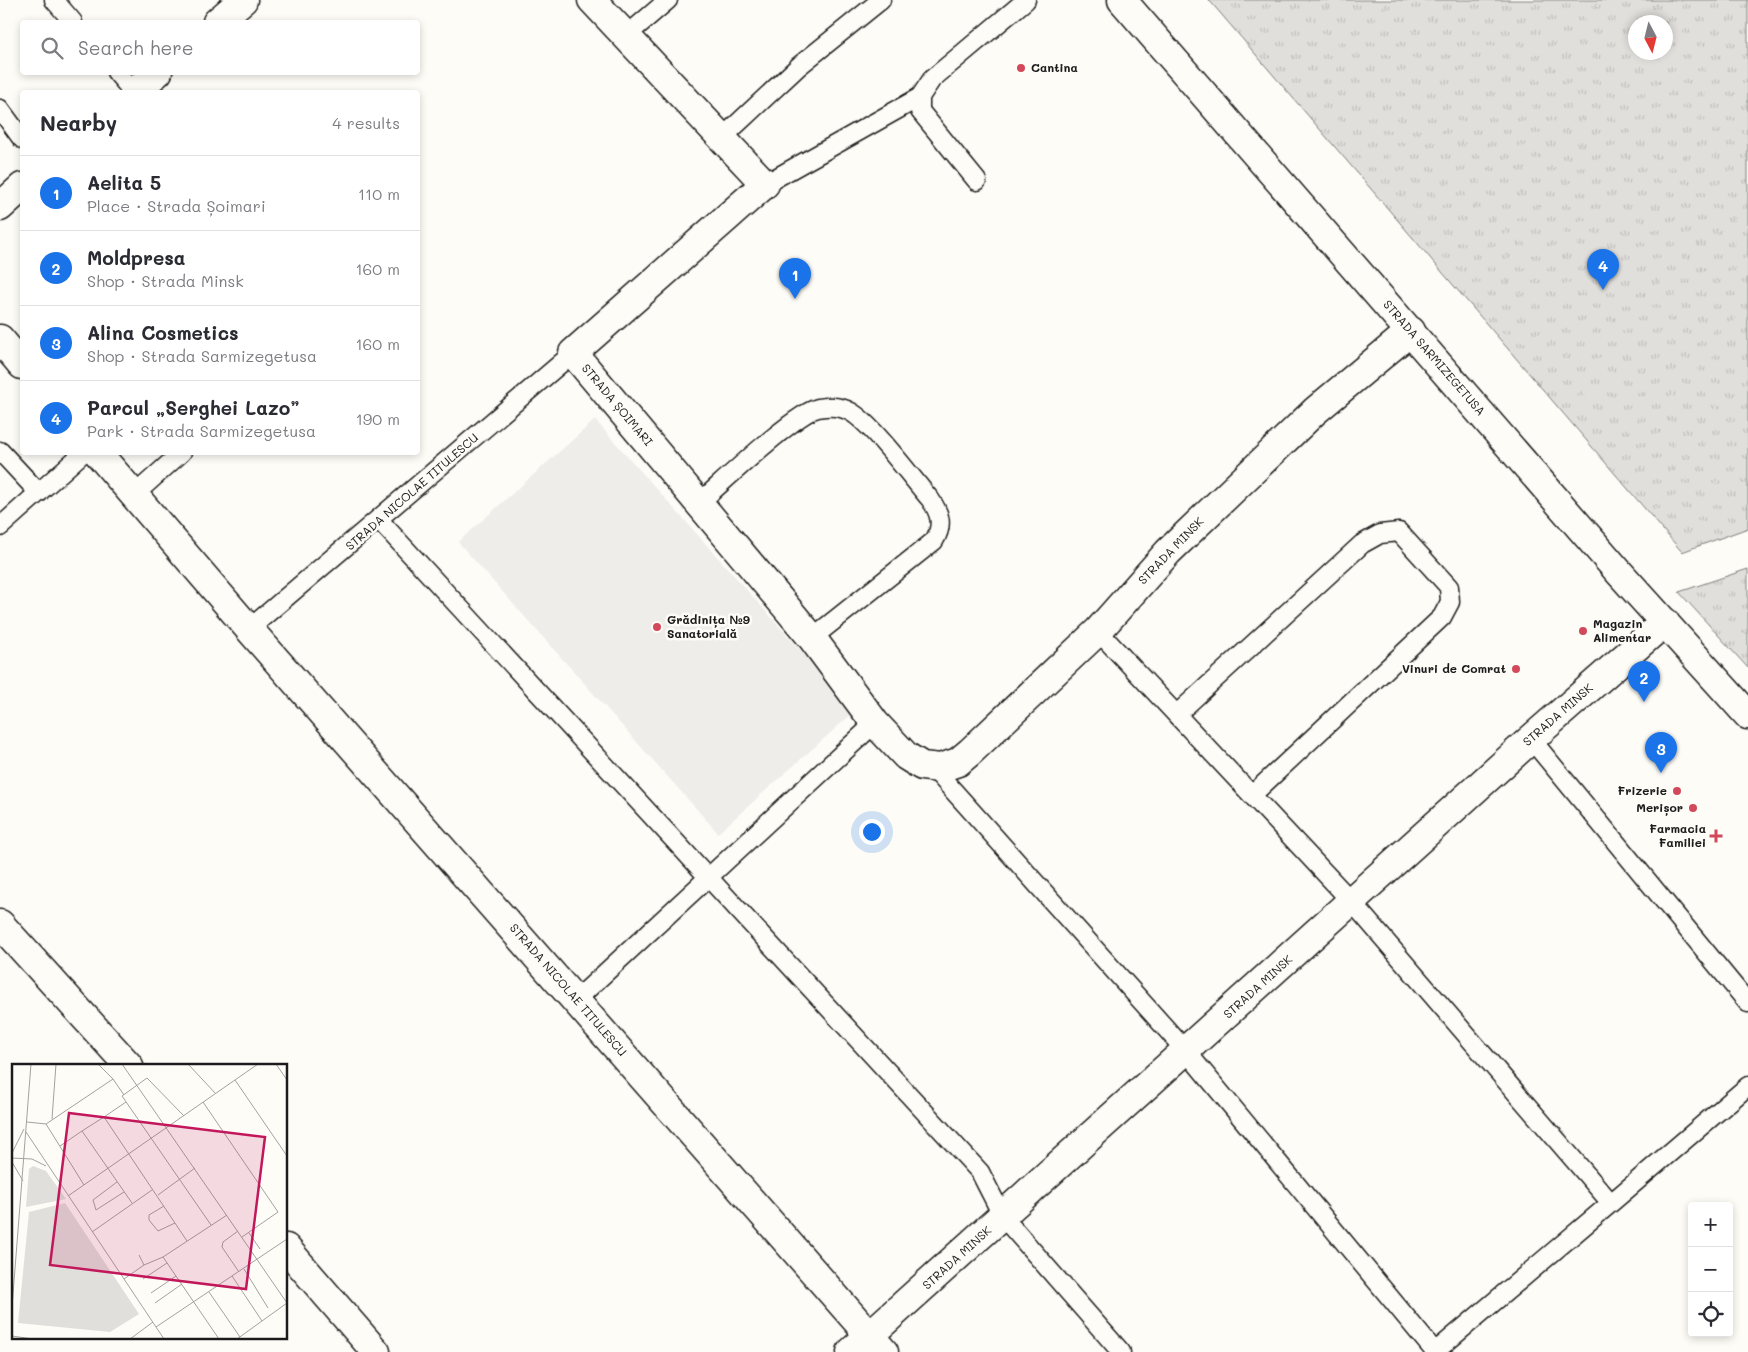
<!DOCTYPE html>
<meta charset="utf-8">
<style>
:root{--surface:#fff;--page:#f7f7f7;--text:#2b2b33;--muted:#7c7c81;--line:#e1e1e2;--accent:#1a73e8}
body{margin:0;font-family:Mali,sans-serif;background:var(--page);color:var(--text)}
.controls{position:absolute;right:15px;bottom:15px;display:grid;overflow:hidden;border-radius:5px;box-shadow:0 2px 8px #0003}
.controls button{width:45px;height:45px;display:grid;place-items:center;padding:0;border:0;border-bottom:1px solid var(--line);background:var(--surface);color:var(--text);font:25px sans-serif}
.compass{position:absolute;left:1628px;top:15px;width:45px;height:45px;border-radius:50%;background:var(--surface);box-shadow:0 2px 8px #0003;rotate:173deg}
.you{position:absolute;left:871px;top:831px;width:18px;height:18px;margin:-12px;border:4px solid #fff;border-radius:50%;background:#1a73e8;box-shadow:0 0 0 8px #1a73e833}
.badge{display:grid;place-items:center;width:32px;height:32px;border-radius:50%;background:var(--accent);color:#fff;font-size:16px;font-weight:700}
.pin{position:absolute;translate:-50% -41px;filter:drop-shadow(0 1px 2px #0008)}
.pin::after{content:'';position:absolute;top:26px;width:18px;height:15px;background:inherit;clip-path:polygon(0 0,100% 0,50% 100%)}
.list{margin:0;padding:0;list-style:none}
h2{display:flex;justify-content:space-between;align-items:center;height:65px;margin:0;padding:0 20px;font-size:21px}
h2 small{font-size:16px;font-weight:400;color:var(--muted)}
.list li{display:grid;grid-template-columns:32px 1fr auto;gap:15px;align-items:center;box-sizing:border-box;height:75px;padding:0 20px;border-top:1px solid var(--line)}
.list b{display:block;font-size:19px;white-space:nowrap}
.list p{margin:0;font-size:16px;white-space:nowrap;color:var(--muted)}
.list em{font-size:16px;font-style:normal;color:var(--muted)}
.icon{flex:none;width:28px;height:28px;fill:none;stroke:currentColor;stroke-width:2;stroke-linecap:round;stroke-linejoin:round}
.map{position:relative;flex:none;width:1748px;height:1352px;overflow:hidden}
.search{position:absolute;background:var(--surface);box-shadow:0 2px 8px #0003;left:20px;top:20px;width:400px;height:55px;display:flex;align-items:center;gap:12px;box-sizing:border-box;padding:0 18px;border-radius:5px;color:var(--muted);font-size:19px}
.panel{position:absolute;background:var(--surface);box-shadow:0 2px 8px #0003;left:20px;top:90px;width:400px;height:365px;border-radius:5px}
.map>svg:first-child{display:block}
.built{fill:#eeede9}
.park{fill:url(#park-tufts);stroke:#7e7e7c;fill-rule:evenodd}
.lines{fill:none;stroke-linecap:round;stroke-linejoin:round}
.lane-casing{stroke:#1c1c1c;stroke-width:21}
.street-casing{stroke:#1c1c1c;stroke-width:31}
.secondary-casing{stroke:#1c1c1c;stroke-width:31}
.lane{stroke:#fdfcf7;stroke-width:18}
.street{stroke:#fdfcf7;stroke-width:28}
.secondary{stroke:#fdfcf7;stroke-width:28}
.poi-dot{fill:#d1495b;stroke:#fdfcf7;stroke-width:2}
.labels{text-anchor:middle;stroke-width:5;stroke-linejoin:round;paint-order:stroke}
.poi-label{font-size:12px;font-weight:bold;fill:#1c1c1c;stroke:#fdfcf7;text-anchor:end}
.street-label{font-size:12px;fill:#1c1c1c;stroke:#fdfcf7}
.inset-road{fill:none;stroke:#a3a29f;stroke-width:1}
.view{fill:#c2185b;fill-opacity:0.15;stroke:#c2185b;stroke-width:2.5}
.inset-edge{fill:none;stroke:#1c1c1c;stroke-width:2.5}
</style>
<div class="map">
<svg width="1748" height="1352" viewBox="0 0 1748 1352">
<defs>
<pattern id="park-tufts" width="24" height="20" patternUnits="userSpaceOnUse" patternTransform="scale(1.25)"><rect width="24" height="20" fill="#e0dfdb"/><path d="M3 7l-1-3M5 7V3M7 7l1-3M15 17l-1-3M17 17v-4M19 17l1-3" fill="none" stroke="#c0bfbb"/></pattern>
</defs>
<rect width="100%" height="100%" fill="#fdfcf7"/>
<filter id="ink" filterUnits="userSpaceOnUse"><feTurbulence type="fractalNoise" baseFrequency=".02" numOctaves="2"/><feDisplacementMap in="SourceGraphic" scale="10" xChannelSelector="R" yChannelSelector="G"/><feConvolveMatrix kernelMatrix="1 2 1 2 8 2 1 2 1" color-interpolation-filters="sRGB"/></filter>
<g filter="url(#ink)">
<path class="built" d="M595,420L855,711L718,833L458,542Z"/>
<path class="park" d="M1209,0H1748V528L1682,552ZM1636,22H1666V52H1636Z
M1748,569V668L1679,592Z"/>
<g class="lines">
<defs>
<path id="lane" d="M54,0L73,22
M626,36L668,0
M116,72L133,92
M0,109L22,139
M722,138L799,66L881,0
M977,181L920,111V97L932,79L1026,0
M765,184L920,97
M0,451L39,493
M134,495L182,452
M699,503C721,484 795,413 818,408C828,406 841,406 851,412C872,424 912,478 930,499C940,513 944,525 934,541L812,638
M379,520L980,1172L1003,1217L1121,1352
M0,527L84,452
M249,629L573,353
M1098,631L1352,902L1611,1203L1436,1351
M1177,714L1362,544L1380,534L1399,532L1449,587L1450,602L1442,617L1252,795
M1531,739L1748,1003
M933,768L1186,1051L1435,1352
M577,999L875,723
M1611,1203L1748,1086"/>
<path id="street" d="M592,0L765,184L573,353L812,638L875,723L906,756L922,766L940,768L958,762L970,752L1098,631L1168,552L1315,411L1411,331
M217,22L243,0
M134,92L158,72
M0,207L22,187
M0,924L129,1066
M286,1248L376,1352"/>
<path id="secondary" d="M1122,0L1617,570L1748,715
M0,339L22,365
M97,452L249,629L884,1352
M851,1352L1531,739L1665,622"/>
</defs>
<use href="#lane" class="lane-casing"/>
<use href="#street" class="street-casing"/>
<use href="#secondary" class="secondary-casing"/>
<use href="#lane" class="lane"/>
<use href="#street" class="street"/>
<use href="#secondary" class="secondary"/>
</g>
</g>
<g class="poi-dot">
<circle cx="1021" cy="68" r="5"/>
<circle cx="657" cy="627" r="5"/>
<circle cx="1583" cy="631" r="5"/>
<circle cx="1516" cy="669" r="5"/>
<circle cx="1677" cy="791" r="5"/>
<circle cx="1693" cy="808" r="5"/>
<path d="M1713.5 828.5h5v5h5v5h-5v5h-5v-5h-5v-5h5z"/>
</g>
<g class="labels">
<g class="poi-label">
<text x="1031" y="72" text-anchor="start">Cantina</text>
<text x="667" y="624" text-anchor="start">Grădinița №9<tspan x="667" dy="14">Sanatorială</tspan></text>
<text x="1593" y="628" text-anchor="start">Magazin<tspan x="1593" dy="14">Alimentar</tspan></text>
<text x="1506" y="673">Vinuri de Comrat</text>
<text x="1667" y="795">Frizerie</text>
<text x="1683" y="812">Merișor</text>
<text x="1706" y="833">Farmacia<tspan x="1706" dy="14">Familiei</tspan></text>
</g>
<g class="street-label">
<text transform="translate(1434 358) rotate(49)" y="4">STRADA SARMIZEGETUSA</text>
<text transform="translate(617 405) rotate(50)" y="4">STRADA ȘOIMARI</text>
<text transform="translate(412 492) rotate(-41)" y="4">STRADA NICOLAE TITULESCU</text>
<text transform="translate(1171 551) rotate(-46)" y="4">STRADA MINSK</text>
<text transform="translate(1558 715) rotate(-41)" y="4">STRADA MINSK</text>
<text transform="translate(1258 987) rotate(-42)" y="4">STRADA MINSK</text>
<text transform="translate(568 990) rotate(49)" y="4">STRADA NICOLAE TITULESCU</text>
<text transform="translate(957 1258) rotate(-42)" y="4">STRADA MINSK</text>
</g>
</g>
<g transform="translate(12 1064)">
<rect width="275" height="275" fill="#fdfcf7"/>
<path d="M21,102L34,107L54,135L14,143L17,105ZM53,139L127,250L98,268L6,259L17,148Z" fill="#e0dfdb"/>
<path class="inset-road" d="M110,0L275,239M176,0L204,30M264,0L275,16M101,15L112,31M223,16L275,92M114,38L92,53L175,177M191,38L266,148L230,173M172,52L135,14L110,32L199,161M92,53L70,67L120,139M40,55L44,0M15,58L34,60M14,68L152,275M48,82L70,67M0,89L12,65M0,94L20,95L34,102M0,98L11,117M105,118L81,136L84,146L112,128M72,121L34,60L101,15L86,0M146,131L183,104M56,132L246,0M152,142L137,151V156L146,167L163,159M226,167L211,178L210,183L227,208M80,168L140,126M237,169L248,185M151,193L207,275M132,201L151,193L215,151M232,205L256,244M220,212L250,257M112,215L132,201L127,191M131,215L155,199M197,228L228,273M139,229L164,212M143,239L170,220M0,243L19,0M144,263L275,175M0,272L21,275M118,275L141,258M225,275L275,239"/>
<path class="view" d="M57,49L253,73L234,225L38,201Z"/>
<rect width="275" height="275" class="inset-edge"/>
</g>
</svg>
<div class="controls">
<button>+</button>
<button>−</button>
<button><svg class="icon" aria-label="locate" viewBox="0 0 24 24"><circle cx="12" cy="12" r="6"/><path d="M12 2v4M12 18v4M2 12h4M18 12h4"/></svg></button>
</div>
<svg class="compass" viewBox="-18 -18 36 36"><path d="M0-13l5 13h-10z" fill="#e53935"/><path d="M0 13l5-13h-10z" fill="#7c7c81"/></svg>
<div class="you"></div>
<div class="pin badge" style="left:795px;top:299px">1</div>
<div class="pin badge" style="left:1644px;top:702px">2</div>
<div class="pin badge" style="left:1661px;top:773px">3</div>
<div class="pin badge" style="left:1603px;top:290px">4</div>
<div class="search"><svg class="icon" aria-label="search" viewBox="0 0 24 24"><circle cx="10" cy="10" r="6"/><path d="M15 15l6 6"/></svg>Search here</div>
<section class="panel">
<h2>Nearby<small>4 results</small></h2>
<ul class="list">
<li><span class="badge">1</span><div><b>Aelita 5</b><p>Place · Strada Șoimari</p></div><em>110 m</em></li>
<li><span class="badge">2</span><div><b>Moldpresa</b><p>Shop · Strada Minsk</p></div><em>160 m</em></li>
<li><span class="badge">3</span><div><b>Alina Cosmetics</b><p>Shop · Strada Sarmizegetusa</p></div><em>160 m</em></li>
<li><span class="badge">4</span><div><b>Parcul „Serghei Lazo”</b><p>Park · Strada Sarmizegetusa</p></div><em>190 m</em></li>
</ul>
</section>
</div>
